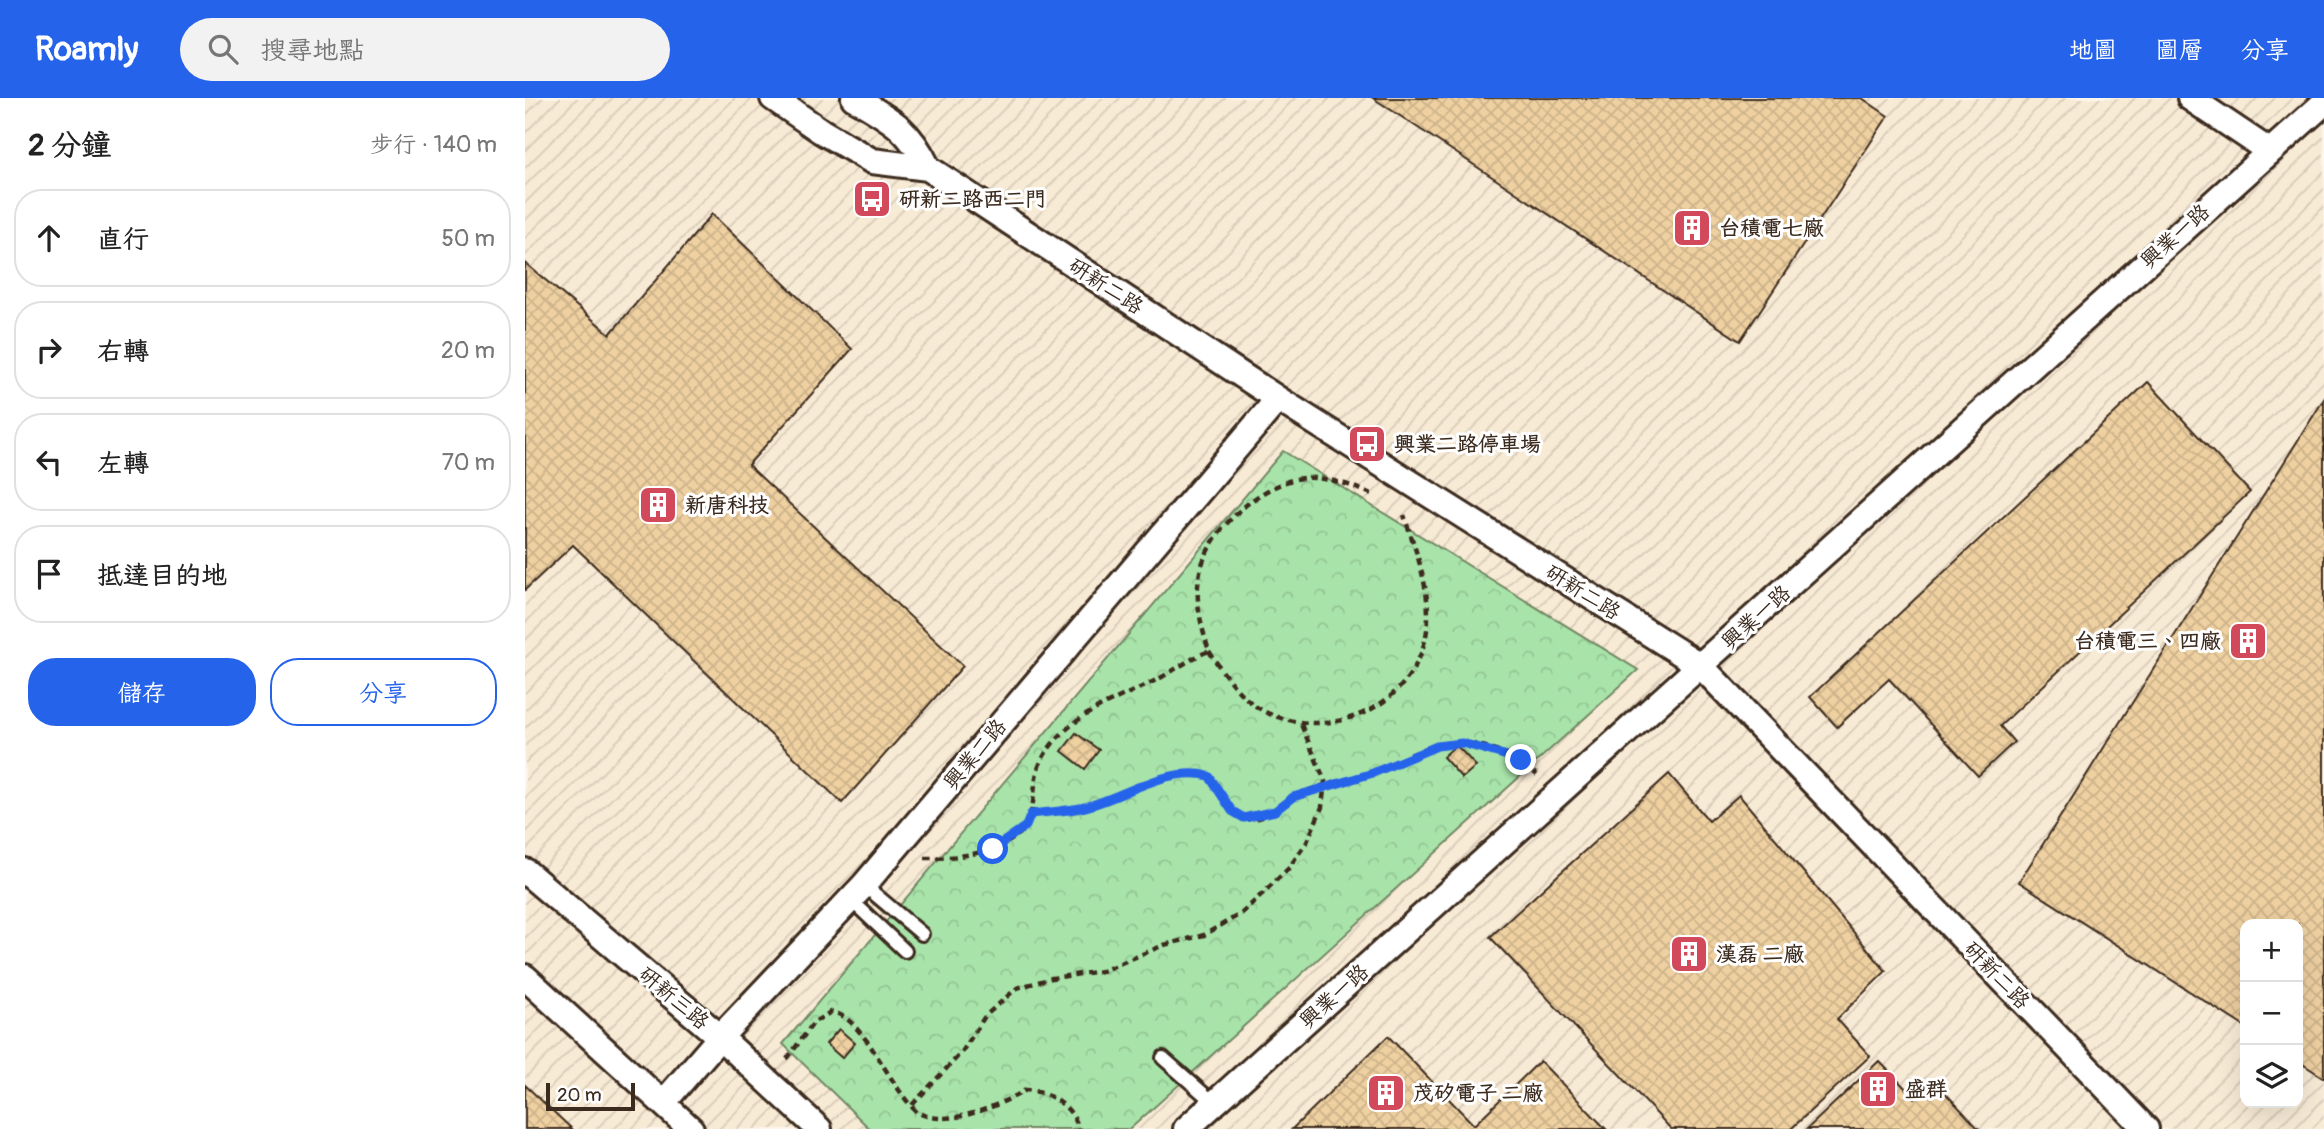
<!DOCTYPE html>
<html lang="zh-TW">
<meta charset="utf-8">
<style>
:root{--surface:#fff;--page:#f2f2f2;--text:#222;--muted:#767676;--line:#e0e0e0;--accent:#2563eb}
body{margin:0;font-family:Pangolin,"LXGW WenKai TC",sans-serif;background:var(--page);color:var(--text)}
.controls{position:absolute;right:21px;bottom:21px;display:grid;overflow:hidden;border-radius:14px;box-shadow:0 7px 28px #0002}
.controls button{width:63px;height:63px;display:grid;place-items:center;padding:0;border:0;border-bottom:2px solid var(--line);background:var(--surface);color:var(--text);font:35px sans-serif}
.scale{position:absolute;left:21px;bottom:18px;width:89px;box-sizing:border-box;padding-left:7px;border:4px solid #3b2a1e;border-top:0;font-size:19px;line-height:24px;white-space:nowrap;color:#3b2a1e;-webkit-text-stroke:5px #fff;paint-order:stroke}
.stop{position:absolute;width:21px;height:21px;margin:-16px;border:5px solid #2563eb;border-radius:50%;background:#fff}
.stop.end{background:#2563eb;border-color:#fff;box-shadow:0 2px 7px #0008}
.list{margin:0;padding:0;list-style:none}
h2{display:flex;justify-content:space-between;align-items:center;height:91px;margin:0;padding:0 28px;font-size:30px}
h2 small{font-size:23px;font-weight:400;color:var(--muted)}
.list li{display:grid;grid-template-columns:46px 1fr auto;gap:21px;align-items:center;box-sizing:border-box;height:98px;margin:0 14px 14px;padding:0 14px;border:2px solid var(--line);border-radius:28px}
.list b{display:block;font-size:26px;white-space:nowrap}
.list em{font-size:23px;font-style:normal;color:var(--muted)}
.actions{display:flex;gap:14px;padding:21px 28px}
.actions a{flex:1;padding:16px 0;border:2px solid var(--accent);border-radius:28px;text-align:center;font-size:24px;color:var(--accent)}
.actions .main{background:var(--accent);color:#fff}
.icon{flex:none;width:38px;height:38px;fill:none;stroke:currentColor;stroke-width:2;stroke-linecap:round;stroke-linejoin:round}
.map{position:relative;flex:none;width:1799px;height:1031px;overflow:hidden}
header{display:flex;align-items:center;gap:42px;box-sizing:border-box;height:98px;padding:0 35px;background:var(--accent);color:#fff}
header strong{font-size:33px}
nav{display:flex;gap:38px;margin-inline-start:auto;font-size:24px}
.search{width:490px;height:63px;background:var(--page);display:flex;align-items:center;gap:18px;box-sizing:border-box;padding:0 24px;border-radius:38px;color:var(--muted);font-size:26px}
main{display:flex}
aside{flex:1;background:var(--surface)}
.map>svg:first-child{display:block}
.industrial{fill:url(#industrial-furrows);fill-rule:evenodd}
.forest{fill:url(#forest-crowns);stroke:#728764;stroke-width:2}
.building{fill:url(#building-cross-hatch);stroke:#3b2a1e;stroke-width:2}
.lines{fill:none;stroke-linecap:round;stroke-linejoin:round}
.service-casing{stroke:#3b2a1e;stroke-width:18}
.minor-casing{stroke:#3b2a1e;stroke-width:30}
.path{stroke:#3b2a1e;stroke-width:4.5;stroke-dasharray:7 5;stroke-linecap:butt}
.service{stroke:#fff;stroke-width:12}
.minor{stroke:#fff;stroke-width:24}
.route{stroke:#2563eb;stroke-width:9}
.labels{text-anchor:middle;stroke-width:6;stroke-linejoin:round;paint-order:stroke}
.poi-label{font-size:21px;font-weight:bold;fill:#3b2a1e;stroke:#fff;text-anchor:start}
.street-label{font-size:21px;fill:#3b2a1e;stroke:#fff}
</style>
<header>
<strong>Roamly</strong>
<div class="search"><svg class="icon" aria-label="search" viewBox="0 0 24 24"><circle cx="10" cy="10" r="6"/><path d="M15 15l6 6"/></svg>搜尋地點</div>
<nav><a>地圖</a><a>圖層</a><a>分享</a></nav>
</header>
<main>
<aside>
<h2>2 分鐘<small>步行 · 140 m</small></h2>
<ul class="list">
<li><svg class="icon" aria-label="ahead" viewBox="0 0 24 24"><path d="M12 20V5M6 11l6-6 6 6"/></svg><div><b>直行</b></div><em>50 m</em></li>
<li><svg class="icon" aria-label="right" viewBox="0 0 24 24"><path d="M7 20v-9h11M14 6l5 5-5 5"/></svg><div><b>右轉</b></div><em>20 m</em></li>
<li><svg class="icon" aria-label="left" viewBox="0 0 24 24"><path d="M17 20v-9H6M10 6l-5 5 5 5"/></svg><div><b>左轉</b></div><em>70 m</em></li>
<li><svg class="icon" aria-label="arrive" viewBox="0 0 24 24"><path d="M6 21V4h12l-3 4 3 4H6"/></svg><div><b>抵達目的地</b></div></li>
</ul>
<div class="actions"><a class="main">儲存</a><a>分享</a></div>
</aside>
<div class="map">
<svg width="1799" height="1031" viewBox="0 0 1799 1031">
<defs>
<pattern id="industrial-furrows" width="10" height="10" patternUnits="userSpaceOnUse" patternTransform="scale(1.75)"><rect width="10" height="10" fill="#f8ebd6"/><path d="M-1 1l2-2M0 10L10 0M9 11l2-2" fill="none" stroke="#d6cab7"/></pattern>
<pattern id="forest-crowns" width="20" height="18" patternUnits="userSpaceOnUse" patternTransform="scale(1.75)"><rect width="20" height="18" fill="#a8e4aa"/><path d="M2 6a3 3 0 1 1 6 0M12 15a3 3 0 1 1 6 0" fill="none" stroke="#92c492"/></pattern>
<pattern id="building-cross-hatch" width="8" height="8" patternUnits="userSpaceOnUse" patternTransform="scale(1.75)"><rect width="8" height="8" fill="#eed0a1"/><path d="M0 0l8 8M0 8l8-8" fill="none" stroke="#cdb38a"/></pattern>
</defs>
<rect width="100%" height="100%" fill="#fcf6ec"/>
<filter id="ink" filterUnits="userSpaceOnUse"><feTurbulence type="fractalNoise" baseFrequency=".0143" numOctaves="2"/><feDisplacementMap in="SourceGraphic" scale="14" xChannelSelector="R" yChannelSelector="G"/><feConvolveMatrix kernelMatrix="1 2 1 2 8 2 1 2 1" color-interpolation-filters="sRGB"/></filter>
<g filter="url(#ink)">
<path class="industrial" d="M0,0H1799V1031H0ZM1720,826H1773V1005H1720Z"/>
<path class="forest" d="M758,353L1113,572L605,1031H345L258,946Z"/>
<path class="building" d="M848,0H1337L1363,18L1215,243Z
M187,116L327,251L223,367L438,568L317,705L48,447L0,492V165L85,236Z
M1623,284L1725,394L1475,628L1489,644L1453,678L1364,581L1312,629L1285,599Z
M1799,301V980L1773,963V826H1720V929L1494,784Z
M551,635L574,652L560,671L537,653Z
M931,647L951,668L937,680L918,659Z
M1144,676L1184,723L1214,697L1361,873L1312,921L1345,958L1266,1031H1146L965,839Z
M314,931L330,945L317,960L301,946Z
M863,938L949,1027L1015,963L1081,1031H767Z
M1354,963L1390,1000L1409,983L1454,1031H1282Z
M0,987L47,1031H0Z"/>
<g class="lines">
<defs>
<path id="service" d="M339,787L397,836
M325,801L380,853
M638,960L689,1005"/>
<path id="minor" d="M248,0L296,33L347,63L403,70L753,301L1176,568L1621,1031
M329,0C366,22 384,30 403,70
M1665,0L1744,53
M0,773L195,939L294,1031
M0,879L166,1031
M139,1004L195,939L339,787L753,301
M661,1031L1799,5"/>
</defs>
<use href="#service" class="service-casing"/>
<use href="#minor" class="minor-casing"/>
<path class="path" d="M684,553C700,578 719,606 747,617C812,642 887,607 901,538C909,500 891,453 879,417
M506,716C524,714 543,713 560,709C600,699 643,667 684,678C693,691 701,712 717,719C738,727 753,707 769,699C795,686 824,683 850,674C871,666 893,652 914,647C948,640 987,654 1012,677
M400,760C432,760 497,755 506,715C513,684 505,674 528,645C558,610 598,600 637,579C653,570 666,560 684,553C676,528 669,501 675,474C684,434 728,393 767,382C792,375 824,386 846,396
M262,961L289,924L306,914C323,917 331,930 342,943C355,961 377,1001 392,1014C422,1031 473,1008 501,992C525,994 547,1008 554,1031
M387,1007L437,954L460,918L492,890L527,880L577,873L639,847L679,837L717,815L763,771L782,744L797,709L800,683L775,624"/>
<use href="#service" class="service"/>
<use href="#minor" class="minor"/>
</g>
</g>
<g class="lines" filter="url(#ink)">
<path class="route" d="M468,751L501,728L506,716C524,714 543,713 560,709C600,699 643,667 684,678L707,713L719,720L750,713L768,699L848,675L912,648L937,645L996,662"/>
</g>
<defs>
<symbol id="bus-square" viewBox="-11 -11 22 22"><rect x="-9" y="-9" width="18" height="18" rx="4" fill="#d1495b" stroke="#fff"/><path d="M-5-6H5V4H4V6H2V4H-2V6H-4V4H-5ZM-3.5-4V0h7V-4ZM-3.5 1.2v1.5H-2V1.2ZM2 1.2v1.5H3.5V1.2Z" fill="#fff"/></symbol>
<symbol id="building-square" viewBox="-11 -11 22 22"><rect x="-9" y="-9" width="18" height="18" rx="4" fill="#d1495b" stroke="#fff"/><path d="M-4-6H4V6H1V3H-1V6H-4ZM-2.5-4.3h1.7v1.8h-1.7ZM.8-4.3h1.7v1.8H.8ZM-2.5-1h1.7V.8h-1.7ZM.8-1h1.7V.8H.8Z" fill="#fff"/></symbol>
</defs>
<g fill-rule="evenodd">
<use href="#bus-square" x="325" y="79" width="44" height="44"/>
<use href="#building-square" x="1145" y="108" width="44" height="44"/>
<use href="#bus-square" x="820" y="324" width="44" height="44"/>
<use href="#building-square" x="111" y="385" width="44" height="44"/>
<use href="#building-square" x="1701" y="521" width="44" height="44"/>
<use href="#building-square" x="1142" y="834" width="44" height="44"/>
<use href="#building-square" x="1331" y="969" width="44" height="44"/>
<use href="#building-square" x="839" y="973" width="44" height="44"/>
</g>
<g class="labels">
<g class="poi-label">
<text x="374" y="108">研新二路西二門</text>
<text x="1194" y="137">台積電七廠</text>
<text x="869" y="353">興業二路停車場</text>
<text x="160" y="414">新唐科技</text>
<text x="1696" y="550" text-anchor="end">台積電三、四廠</text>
<text x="1191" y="863">漢磊 二廠</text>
<text x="1380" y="998">盛群</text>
<text x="888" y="1002">茂矽電子 二廠</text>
</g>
<g class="street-label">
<text transform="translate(1650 138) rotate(-42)" y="7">興業一路</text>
<text transform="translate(581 188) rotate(33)" y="7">研新二路</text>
<text transform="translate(1058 494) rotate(32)" y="7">研新二路</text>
<text transform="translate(1231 519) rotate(-42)" y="7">興業一路</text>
<text transform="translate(450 656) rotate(-50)" y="7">興業二路</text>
<text transform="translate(1472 877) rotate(46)" y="7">研新二路</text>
<text transform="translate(809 898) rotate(-42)" y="7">興業一路</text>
<text transform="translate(149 900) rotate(40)" y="7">研新三路</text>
</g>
</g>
</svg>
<div class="controls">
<button>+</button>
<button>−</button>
<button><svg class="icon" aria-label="layers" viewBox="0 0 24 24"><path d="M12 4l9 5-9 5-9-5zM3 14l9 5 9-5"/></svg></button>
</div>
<div class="scale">20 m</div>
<div class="stop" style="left:468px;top:751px"></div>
<div class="stop end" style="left:996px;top:662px"></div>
</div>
</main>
